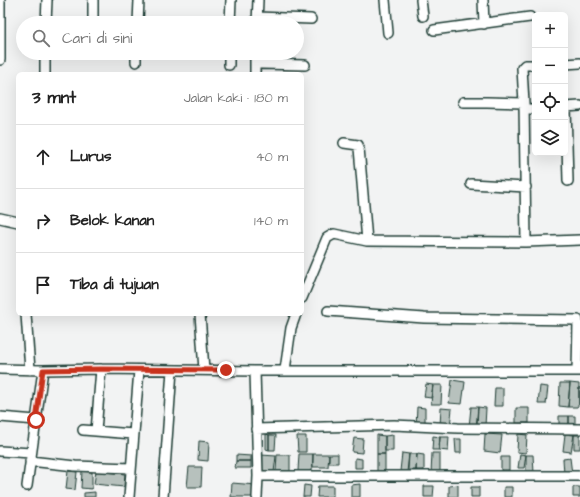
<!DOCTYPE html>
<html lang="id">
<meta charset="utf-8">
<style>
:root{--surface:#fff;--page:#f6f6f6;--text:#222;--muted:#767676;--line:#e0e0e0}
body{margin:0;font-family:"Architects Daughter",sans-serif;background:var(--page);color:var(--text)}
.controls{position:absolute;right:12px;top:12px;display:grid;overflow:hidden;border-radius:6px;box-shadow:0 4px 16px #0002}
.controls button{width:36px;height:36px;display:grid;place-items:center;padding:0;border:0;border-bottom:1px solid var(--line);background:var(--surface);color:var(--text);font:20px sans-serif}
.stop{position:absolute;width:12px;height:12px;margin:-9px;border:3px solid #c8321e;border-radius:50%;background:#fff}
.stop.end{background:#c8321e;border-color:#fff;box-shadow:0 1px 4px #0008}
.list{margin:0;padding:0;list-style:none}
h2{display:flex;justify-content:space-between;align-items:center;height:52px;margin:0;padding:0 16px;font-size:17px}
h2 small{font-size:13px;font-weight:400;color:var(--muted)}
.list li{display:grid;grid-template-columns:26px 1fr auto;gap:12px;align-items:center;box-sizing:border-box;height:64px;padding:0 16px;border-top:1px solid var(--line)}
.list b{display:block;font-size:15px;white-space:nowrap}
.list em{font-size:13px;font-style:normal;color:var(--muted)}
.icon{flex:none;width:22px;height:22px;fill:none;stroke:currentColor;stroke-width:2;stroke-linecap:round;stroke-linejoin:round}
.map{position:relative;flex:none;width:580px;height:497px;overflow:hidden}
.search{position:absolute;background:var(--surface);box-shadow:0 4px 16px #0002;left:16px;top:16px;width:288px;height:44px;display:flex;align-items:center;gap:10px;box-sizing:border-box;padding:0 14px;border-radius:22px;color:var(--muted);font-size:15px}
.panel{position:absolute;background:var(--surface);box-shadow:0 4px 16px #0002;left:16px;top:72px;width:288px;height:244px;border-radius:6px}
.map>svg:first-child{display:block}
.building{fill:#b7c1bd;stroke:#1f3d34}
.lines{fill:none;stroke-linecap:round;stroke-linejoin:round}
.minor-casing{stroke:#1f3d34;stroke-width:12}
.minor{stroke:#fff;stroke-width:9}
.route{stroke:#c8321e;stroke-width:5}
</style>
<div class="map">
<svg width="580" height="497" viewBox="0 0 580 497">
<rect width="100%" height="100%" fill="#f2f3f3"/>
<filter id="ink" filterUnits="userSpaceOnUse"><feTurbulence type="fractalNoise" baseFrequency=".025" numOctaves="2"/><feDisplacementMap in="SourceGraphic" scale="8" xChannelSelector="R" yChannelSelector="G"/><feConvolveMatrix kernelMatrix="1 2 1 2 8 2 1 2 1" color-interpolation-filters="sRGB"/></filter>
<g filter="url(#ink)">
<path class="building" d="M452,380L465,382L462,404L449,403Z
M560,383H570L568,407L559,406Z
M570,383L579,384V404L577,407H568Z
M426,384L433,385L431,398L424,397Z
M433,385H442L441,404H431Z
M540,386L548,387L546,404H538Z
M579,387L580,388V404H579Z
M495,388H503V406H494Z
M417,407L425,408V426H416Z
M471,407H478L476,428L469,427Z
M478,407L486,408L485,426H477Z
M441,408L452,409L450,426H440Z
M516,408H529V423H516Z
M559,416H569V426H559Z
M569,416H575V426H569Z
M266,434L269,435V450L266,449Z
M485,434L502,435L500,453L484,451Z
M518,434L527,435L526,453L517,452Z
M565,434L574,435L571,452L563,451Z
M269,435H276L275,450H269Z
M377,435L385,436V454H377Z
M393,435V451H385V436Z
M574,435H580V449H574Z
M297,436H306V452H298Z
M433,436L440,437L439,450H432Z
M440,437H449L448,451L439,450Z
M354,438L363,439L362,453L352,452Z
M455,439H461V453H456Z
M199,441L209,442L208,461L198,460Z
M402,453L409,454L407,472L400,471Z
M432,453H440V474H431Z
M299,454H313L312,471H298Z
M313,454H329L328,467H313Z
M329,454H338V463H329Z
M377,454H385V473H377Z
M409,454H417L416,470H408Z
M417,454L424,455V470H416Z
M520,454L526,455L524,468H518Z
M236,455L251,456V461H236Z
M261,455L276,456L274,472L260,471Z
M277,455H290V471H276Z
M526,455H533L534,473L526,474Z
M501,457H509V470H501Z
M355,458L362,459V468H355Z
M570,458L572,474H564L563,459Z
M236,461H251V468H235Z
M189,467H202L201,487H187Z
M68,471L77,472L75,490L66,489Z
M82,471L92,472V489L81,488Z
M96,471L125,474L124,487L94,484Z
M232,483L256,485L255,497H231Z
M360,484V497H351V485Z
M304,485L311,486L310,497H303Z
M458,485V497H449V486Z
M318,486H333V497H317Z
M424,486H434L433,497H424Z
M471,487H479V497H471Z
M504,487H512V497H504Z
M573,487H580V497H573Z
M95,492V497H84V493Z"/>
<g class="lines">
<defs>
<path id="minor" d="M385,0L388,33
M421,0L423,16
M483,0L484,24
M257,17L311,19
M46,23L47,0
M93,23V0
M138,23L139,0
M230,23L231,0
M257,23L258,0
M434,30L530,17
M229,53V65
M255,53V63L261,64L305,65
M0,60V0
M136,62V53
M565,64L580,63
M535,65H525L522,68L524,103L526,242L580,240
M45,74V53
M255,74V63
M463,102H487L524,103
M565,107L580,106
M566,107L568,181
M524,109H535
M344,143L358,145L359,148L367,241L526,242
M471,184L526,187
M0,218L18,222
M302,298L327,238L334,234L367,241
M328,311L424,318L578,320L577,371
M26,314L30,370
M200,314L204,370
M0,369L43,370L101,369L255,371H580
M285,370L291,328L296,314
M255,371L258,476L257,497
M0,417L36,420
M256,429L394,425L458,428L580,429
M83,430L133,434
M96,431L101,369
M0,451L31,453
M30,461L75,466L131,468
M258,476H580
M27,486L43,370
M129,497L139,370
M163,497L172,370"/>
</defs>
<use href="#minor" class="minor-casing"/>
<use href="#minor" class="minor"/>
</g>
</g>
<g class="lines" filter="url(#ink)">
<path class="route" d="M36,420L43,370L101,369L226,370"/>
</g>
</svg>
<div class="controls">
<button>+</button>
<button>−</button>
<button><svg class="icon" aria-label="locate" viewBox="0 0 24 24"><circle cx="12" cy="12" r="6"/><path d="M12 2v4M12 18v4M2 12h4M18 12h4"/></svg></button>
<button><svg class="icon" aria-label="layers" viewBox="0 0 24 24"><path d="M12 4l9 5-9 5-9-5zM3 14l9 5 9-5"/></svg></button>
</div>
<div class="stop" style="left:36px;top:420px"></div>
<div class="stop end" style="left:226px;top:370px"></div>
<div class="search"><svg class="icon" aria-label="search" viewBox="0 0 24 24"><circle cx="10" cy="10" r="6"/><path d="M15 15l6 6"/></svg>Cari di sini</div>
<section class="panel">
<h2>3 mnt<small>Jalan kaki · 180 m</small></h2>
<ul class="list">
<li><svg class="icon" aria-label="ahead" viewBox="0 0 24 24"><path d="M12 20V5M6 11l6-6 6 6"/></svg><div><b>Lurus</b></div><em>40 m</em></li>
<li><svg class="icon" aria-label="right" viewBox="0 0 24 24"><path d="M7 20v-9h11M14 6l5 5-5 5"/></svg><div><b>Belok kanan</b></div><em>140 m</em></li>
<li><svg class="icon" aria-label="arrive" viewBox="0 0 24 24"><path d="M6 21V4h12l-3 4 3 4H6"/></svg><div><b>Tiba di tujuan</b></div></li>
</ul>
</section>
</div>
